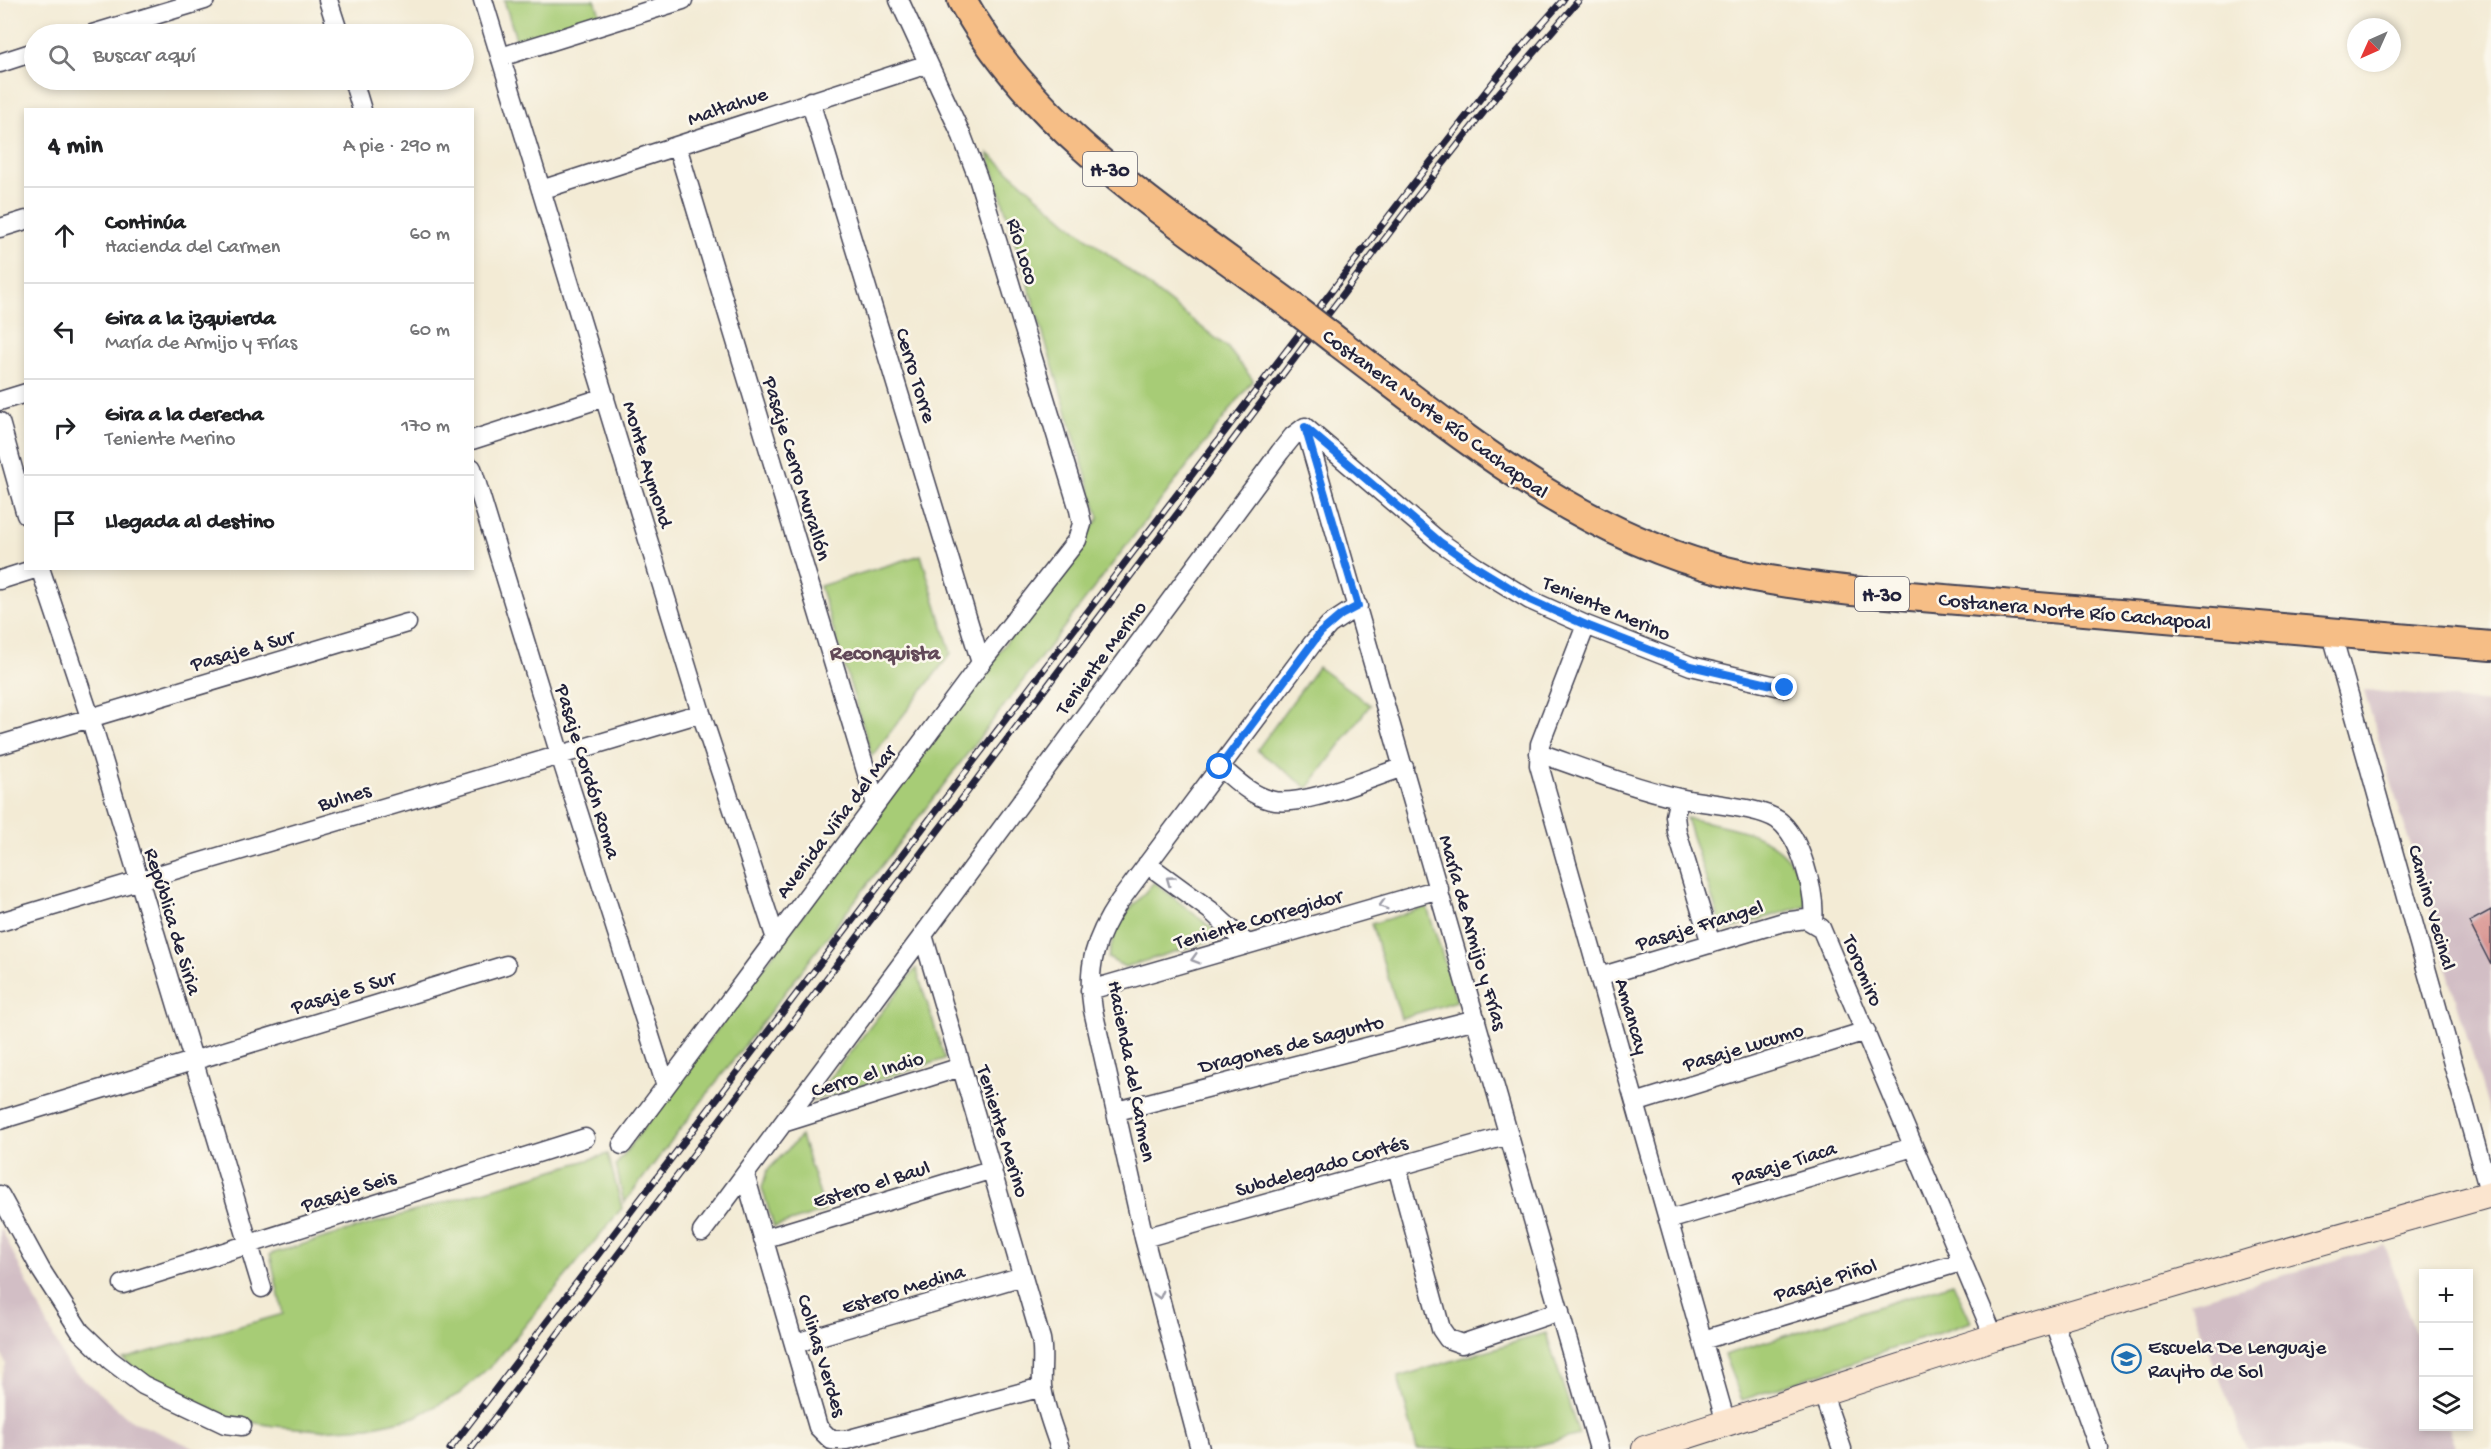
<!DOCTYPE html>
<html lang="es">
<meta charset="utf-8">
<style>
:root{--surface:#fff;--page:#f2f2f2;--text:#202124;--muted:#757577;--line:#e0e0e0}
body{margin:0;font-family:"Gochi Hand",sans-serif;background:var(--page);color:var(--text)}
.controls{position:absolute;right:18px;bottom:18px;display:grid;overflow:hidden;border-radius:0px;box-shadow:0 3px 9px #0003}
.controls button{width:54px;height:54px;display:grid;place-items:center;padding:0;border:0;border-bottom:2px solid var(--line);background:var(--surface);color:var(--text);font:30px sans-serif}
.compass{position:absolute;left:2347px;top:18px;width:54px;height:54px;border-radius:50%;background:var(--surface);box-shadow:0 3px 9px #0003;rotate:225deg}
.stop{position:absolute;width:18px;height:18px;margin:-14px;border:4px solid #1a73e8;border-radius:50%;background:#fff}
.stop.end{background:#1a73e8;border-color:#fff;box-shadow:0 2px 6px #0008}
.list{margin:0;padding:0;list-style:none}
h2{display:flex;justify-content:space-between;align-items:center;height:78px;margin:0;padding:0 24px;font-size:26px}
h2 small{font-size:20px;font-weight:400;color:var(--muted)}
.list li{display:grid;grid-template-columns:39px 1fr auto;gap:18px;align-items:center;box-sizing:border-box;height:96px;padding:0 24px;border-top:2px solid var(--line)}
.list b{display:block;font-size:22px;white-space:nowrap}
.list p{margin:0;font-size:20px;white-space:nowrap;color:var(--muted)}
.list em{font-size:20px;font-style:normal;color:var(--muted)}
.icon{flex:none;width:33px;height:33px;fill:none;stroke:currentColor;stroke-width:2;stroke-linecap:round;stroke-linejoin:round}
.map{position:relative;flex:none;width:2491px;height:1449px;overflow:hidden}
.search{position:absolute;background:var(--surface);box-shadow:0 3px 9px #0003;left:24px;top:24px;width:450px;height:66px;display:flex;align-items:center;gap:15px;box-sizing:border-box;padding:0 21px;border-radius:33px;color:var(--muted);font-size:22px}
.panel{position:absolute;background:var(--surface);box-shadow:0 3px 9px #0003;left:24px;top:108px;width:450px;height:462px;border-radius:0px}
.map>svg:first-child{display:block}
.industrial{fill:#d2bec5}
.green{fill:#a7cc76;stroke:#647758;stroke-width:1.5}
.building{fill:#d8928f}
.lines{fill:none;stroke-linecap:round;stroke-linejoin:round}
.minor-casing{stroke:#414052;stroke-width:21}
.secondary-casing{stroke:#414052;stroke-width:28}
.primary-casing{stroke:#414052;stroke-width:32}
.minor{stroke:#fff;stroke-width:18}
.secondary{stroke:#fbe5cf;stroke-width:26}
.primary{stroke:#f6be86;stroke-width:28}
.rail-casing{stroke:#22223b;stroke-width:7}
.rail{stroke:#fbf7ec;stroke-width:4.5;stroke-dasharray:14;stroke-linecap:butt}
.primary-bridge-casing{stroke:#414052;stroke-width:32;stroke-linecap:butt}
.primary-bridge{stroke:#f6be86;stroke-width:28}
.oneway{stroke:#9c9ca7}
.route{stroke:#1a73e8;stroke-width:8}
.labels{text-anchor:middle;stroke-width:5;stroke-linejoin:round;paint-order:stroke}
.shield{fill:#fbf7ec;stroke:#636270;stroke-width:1.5}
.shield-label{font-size:20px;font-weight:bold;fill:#22223b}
.street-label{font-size:21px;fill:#22223b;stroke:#fbf7ec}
.poi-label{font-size:21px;fill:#22223b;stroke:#fbf7ec;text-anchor:start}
.neighbourhood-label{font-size:22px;font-weight:bold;fill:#624958;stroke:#fbf7ec}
</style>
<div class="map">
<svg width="2491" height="1449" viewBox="0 0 2491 1449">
<rect width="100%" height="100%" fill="#fbf7ec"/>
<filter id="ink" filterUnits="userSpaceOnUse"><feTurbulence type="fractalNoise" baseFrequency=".0167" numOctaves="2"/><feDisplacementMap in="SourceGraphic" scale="12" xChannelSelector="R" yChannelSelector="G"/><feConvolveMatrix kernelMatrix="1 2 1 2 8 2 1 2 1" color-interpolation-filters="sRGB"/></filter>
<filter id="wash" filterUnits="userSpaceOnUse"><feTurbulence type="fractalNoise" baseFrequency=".008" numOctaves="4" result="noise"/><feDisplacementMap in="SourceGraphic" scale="24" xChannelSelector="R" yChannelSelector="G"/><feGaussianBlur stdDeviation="1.35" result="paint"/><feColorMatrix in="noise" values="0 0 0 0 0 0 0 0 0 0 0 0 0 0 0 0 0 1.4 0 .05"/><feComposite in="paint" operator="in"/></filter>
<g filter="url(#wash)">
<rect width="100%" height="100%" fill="#f3ebd5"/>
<path class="industrial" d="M2364,690L2491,703V1117Z
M0,1226L67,1365L130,1420L197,1449H0V1381L6,1364L0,1348Z
M2385,1246L2423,1356L2424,1426L2448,1427L2456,1449H2247L2190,1302Z"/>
<path class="green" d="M504,0H595L600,14L516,39Z
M988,153L1067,222L1227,347L1253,380L624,1203L616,1165L1099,518Z
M921,555L951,653L872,756L820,586Z
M1318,667L1370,705L1308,788L1257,750Z
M1686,818C1726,826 1773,830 1796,870C1802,879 1804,894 1807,905L1723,931Z
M1154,882L1223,937L1125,967L1108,958L1117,924Z
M1427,907L1457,1001L1401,1018L1371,924Z
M916,968L945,1059L812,1101Z
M801,1136L825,1211L774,1227L762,1188L767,1171Z
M608,1154L622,1208L495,1362L459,1394L415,1417L369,1427L319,1430L274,1426L233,1419L152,1382L123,1359L283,1314L270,1254Z
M1953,1283L1971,1322L1742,1400L1724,1355Z
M1546,1333L1579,1435L1524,1449H1417L1398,1377Z"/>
<g id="blocks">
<path class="building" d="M2491,910V965L2469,922Z"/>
</g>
</g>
<g filter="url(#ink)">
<use href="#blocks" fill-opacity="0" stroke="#414052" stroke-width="1.5"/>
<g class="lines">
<defs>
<path id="minor" d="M328,0L339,34
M483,0L701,713L776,939
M92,34L205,0
M501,57L683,0
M0,63L34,52
M353,80L362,110
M810,101L981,663
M677,146L876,804
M541,190L928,64
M0,228L26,220
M0,401L26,393
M0,422L26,515
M1305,427L1599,1449
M1305,427L1440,542L1476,567L1530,600L1586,625L1691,666L1785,688
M472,440L605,397
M472,468L560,755L666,1086
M40,568L90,717L262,1288
M0,580L38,568
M1586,625L1540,744L1539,765L1726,1423
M2331,631L2490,1195
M0,745L407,623
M1539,753C1585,769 1631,787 1679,798C1704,804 1758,806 1778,820C1801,837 1816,894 1813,921
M1220,767C1235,779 1250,795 1270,800C1300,809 1372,777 1404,767
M1679,798L1675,816L1677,832L1711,944
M1147,864L1210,910L1247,944
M0,922L701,713
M1599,977L1783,922L1806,919L1821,928L1994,1337
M1090,990L1439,889
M1635,1103L1866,1031
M1117,1111L1476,1019
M0,1120L506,965
M786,1122L961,1067
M622,1145L981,663L1077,540L1082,524L1079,510L978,178L962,136L899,0
M1397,1167L1441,1329L1448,1339L1462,1344L1560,1311
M745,1175L818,1427L831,1440H846L1042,1387
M0,1195L41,1270L80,1331L110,1360L143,1385L225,1424L242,1426
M1668,1220L1913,1147
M702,1232L923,935
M1144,1238L1509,1135
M763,1239L993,1169
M123,1284L585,1138
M2053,1320L2099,1449
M1703,1340L1961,1262
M796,1343L1023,1276
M1822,1391L1842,1449
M1060,1449C1054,1429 1044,1407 1042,1386C1041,1370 1044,1355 1041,1339L923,935L1280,452L1293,436L1305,427
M1200,1449L1144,1238L1093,1010C1086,967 1095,938 1119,902L1313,643L1329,625L1358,606"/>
<path id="secondary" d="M1645,1449L1994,1337L2260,1259L2491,1194"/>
<path id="primary" d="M962,0C1035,132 1171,217 1290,305
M1339,343C1460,434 1575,533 1726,571C1767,581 1809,586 1852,591L2491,646"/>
</defs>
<use href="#minor" class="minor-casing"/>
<use href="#secondary" class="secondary-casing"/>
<use href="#primary" class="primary-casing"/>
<use href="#minor" class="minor"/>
<use href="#secondary" class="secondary"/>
<use href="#primary" class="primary"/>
<defs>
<path id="rail" d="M450,1449L1411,187L1512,58L1563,0
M471,1449L1406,211L1498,94L1579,0"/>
</defs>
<use href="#rail" class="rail-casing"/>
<use href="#rail" class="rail"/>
<defs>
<path id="primary-bridge" d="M1290,305L1339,343"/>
</defs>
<use href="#primary-bridge" class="primary-bridge-casing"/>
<use href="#primary-bridge" class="primary-bridge"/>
</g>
<defs><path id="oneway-chevron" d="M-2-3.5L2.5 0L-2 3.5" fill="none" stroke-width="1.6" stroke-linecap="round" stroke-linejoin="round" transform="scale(1.5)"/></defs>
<g class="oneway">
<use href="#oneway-chevron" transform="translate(1170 880) rotate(-144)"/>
<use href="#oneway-chevron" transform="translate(1383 905) rotate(164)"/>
<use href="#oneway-chevron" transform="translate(1195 959) rotate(164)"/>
<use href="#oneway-chevron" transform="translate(1159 1295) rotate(75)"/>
</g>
</g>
<g class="lines" filter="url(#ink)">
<path class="route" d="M1220,767L1320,633L1341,615L1358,606L1305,427L1440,542L1476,567L1530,600L1586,625L1691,666L1785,688"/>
</g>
<defs>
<symbol id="school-ring" viewBox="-11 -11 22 22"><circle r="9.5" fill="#fbf7ec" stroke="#1f6fb2" stroke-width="1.5"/><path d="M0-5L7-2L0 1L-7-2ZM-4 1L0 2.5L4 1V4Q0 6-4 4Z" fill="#1f6fb2"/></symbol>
</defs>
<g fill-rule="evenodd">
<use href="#school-ring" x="2110" y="1342" width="33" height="33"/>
</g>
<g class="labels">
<g class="shield">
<rect x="1083" y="152" width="54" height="34" rx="4.5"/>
<rect x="1855" y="577" width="54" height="34" rx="4.5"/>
</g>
<g class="shield-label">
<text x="1110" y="176">H-30</text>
<text x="1882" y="601">H-30</text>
</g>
<g class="street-label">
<text transform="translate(727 105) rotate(-19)" y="7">Maltahue</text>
<text transform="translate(1024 251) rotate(73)" y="7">Río Loco</text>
<text transform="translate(917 375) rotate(73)" y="7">Cerro Torre</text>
<text transform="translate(1436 413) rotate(36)" y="7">Costanera Norte Río Cachapoal</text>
<text transform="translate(649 464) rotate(73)" y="7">Monte Aymond</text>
<text transform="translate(798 468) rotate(73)" y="7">Pasaje Cerro Murallón</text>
<text transform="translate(1607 607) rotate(23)" y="7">Teniente Merino</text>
<text transform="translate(2075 610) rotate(5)" y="7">Costanera Norte Río Cachapoal</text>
<text transform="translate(242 649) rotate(-16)" y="7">Pasaje 4 Sur</text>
<text transform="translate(1100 657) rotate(-53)" y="7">Teniente Merino</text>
<text transform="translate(589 771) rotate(73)" y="7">Pasaje Cordón Roma</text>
<text transform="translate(344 796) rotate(-17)" y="7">Bulnes</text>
<text transform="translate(835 821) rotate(-53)" y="7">Avenida Viña del Mar</text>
<text transform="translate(2433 907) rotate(74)" y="7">Camino Vecinal</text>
<text transform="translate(1258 918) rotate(-16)" y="7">Teniente Corregidor</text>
<text transform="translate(174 921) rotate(73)" y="7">República de Siria</text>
<text transform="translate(1699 924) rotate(-17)" y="7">Pasaje Frangel</text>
<text transform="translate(1474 932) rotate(74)" y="7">María de Armijo y Frías</text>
<text transform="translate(1864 970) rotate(67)" y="7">Toromiro</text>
<text transform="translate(343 991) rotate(-17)" y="7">Pasaje 5 Sur</text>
<text transform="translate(1633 1016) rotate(74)" y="7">Amancay</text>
<text transform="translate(1291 1043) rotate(-14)" y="7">Dragones de Sagunto</text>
<text transform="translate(1743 1046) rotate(-17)" y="7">Pasaje Lucumo</text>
<text transform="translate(1133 1071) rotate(79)" y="7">Hacienda del Carmen</text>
<text transform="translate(867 1073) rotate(-17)" y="7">Cerro el Indio</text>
<text transform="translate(1004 1131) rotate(73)" y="7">Teniente Merino</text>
<text transform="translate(1784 1162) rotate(-17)" y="7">Pasaje Tiaca</text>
<text transform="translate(1321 1165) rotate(-16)" y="7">Subdelegado Cortés</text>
<text transform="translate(871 1183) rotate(-17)" y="7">Estero el Baul</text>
<text transform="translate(348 1190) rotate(-18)" y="7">Pasaje Seis</text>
<text transform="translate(1825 1279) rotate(-17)" y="7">Pasaje Piñol</text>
<text transform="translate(903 1288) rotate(-17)" y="7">Estero Medina</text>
<text transform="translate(823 1355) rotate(73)" y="7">Colinas Verdes</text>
</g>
<g class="poi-label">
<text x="2148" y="1353">Escuela De Lenguaje<tspan x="2148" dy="24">Rayito de Sol</tspan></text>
</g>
<g class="neighbourhood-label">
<text x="885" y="659">Reconquista</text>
</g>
</g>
</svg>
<div class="controls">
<button>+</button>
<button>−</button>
<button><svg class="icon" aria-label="layers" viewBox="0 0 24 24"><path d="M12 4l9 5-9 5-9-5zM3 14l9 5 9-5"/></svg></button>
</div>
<svg class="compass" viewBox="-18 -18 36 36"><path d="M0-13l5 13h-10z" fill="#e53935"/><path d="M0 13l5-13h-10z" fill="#757577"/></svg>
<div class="stop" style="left:1220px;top:767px"></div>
<div class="stop end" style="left:1785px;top:688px"></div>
<div class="search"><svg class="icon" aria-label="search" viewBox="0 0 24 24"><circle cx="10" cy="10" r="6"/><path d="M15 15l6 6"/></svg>Buscar aquí</div>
<section class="panel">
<h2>4 min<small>A pie · 290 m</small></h2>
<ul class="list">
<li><svg class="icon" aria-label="ahead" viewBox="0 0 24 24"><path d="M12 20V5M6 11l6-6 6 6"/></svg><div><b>Continúa</b><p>Hacienda del Carmen</p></div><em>60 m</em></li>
<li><svg class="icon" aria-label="left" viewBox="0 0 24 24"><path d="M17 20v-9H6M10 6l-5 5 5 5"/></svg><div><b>Gira a la izquierda</b><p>María de Armijo y Frías</p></div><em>60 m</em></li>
<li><svg class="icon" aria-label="right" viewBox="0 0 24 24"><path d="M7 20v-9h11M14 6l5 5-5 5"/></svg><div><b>Gira a la derecha</b><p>Teniente Merino</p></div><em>170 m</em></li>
<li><svg class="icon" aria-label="arrive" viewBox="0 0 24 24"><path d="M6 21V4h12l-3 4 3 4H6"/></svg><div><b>Llegada al destino</b></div></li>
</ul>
</section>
</div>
